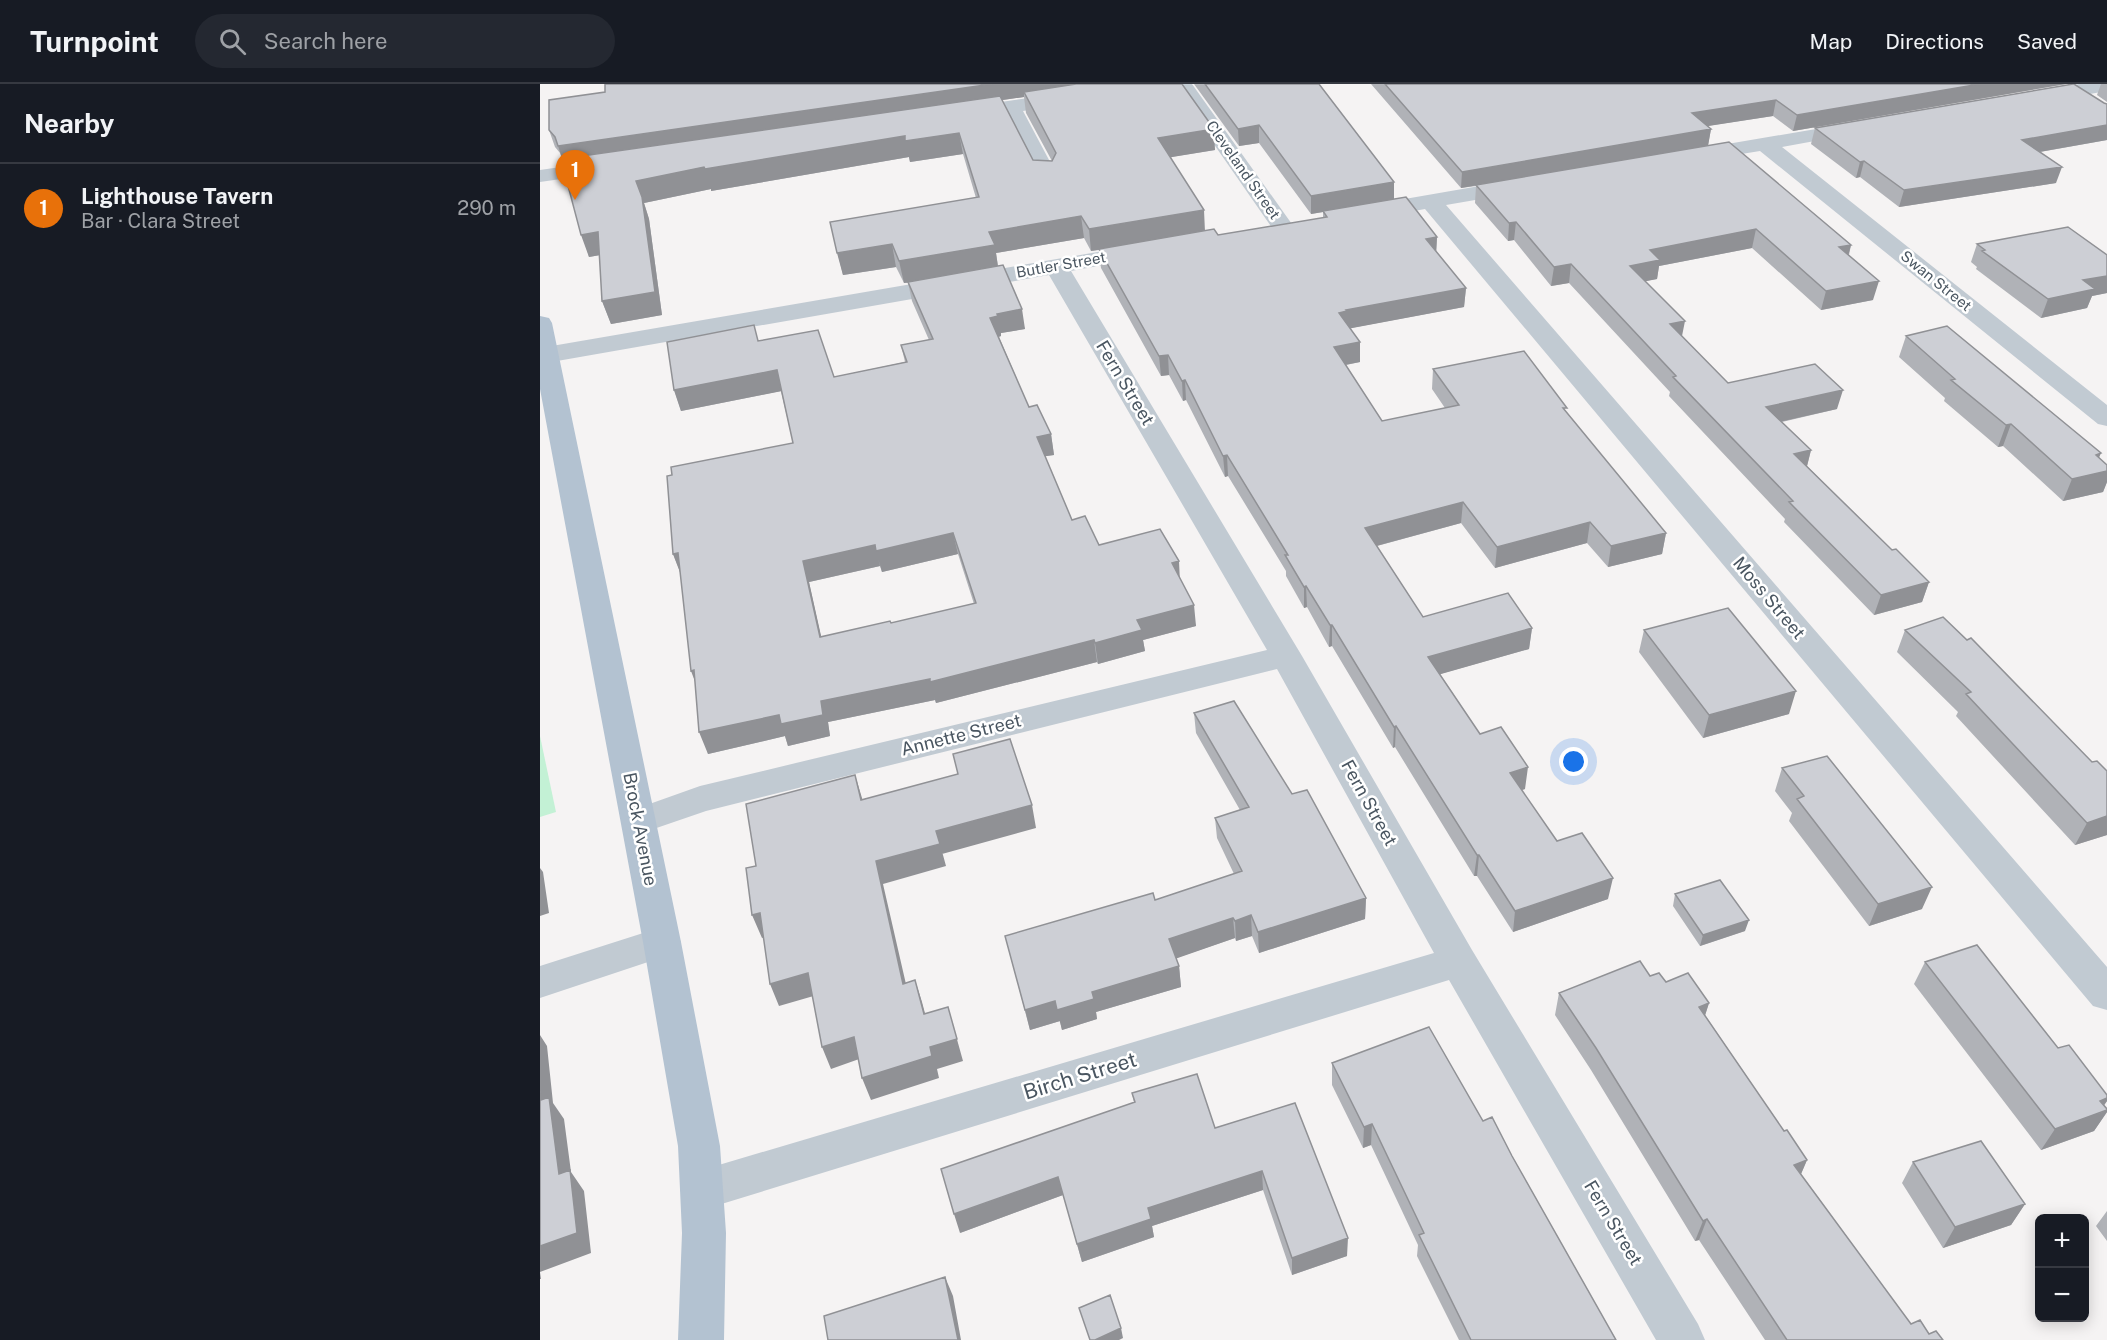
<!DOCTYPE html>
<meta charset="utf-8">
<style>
:root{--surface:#171b24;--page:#242831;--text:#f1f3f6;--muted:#9ea1a6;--line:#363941;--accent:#2563eb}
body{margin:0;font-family:"Public Sans",sans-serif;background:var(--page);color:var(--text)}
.controls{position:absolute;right:18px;bottom:18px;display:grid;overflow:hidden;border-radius:9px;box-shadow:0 3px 15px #0003}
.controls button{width:54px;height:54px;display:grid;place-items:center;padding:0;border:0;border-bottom:2px solid var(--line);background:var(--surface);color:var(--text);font:30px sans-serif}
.you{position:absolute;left:1034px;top:678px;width:21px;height:21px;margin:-15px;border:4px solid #fff;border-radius:50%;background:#1a73e8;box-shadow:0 0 0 9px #1a73e833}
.badge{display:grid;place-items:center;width:39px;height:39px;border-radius:50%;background:var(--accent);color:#fff;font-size:20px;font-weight:700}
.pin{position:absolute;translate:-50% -50px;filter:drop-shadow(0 2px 3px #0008)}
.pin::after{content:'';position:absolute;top:32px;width:21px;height:18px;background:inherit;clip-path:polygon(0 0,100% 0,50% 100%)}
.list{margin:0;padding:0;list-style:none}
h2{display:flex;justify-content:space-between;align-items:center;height:78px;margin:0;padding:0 24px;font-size:26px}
h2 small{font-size:20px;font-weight:400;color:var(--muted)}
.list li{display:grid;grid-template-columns:39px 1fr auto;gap:18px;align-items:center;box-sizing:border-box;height:90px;padding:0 24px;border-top:2px solid var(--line)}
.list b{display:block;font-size:22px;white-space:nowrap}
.list p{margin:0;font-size:20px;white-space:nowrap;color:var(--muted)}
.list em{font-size:20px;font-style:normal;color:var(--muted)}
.icon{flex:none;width:33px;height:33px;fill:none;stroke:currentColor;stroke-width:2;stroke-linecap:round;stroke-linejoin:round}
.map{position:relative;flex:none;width:1567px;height:1256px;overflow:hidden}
header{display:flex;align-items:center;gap:36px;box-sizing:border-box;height:84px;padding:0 30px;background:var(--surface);border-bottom:2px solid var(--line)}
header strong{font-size:28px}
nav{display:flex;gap:33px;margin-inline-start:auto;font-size:21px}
.search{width:420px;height:54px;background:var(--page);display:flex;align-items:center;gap:15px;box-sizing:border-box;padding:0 21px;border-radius:33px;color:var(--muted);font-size:22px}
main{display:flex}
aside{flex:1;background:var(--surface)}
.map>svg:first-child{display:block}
.green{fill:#c3f1d5}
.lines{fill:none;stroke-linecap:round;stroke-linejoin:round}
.minor{fill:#c1cad2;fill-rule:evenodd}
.major{fill:#b3c2d1;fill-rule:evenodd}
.wall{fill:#b0b2b7;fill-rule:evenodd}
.shaded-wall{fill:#909195}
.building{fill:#cdcfd5;stroke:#909195;stroke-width:1.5;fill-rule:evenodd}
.labels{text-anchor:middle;stroke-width:5;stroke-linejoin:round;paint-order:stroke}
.far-street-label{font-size:15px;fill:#4a5661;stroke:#fff}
.street-label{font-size:18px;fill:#4a5661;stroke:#fff}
.near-street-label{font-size:21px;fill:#4a5661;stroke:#fff}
</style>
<header>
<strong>Turnpoint</strong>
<div class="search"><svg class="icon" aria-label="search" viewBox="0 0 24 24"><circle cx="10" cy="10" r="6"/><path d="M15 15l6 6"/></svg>Search here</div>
<nav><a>Map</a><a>Directions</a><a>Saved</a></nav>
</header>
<main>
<aside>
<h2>Nearby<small></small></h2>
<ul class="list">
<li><span class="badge" style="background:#e8710a">1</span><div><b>Lighthouse Tavern</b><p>Bar · Clara Street</p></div><em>290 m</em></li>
</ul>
</aside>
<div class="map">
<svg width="1567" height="1256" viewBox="0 0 1567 1256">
<rect width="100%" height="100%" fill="#f5f3f3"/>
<path class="green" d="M0,652L16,728L0,733Z"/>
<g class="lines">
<path class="minor" d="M632,0H652L754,143L751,148L743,150L735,148Z
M1539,0H1567V7L1498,19L1491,17L1488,13L1491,9Z
M530,8L537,10L540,14L537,18L483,27L517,91L514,96L506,97L498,96L495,91L464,30L420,36L413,34L410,30L413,26L420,24Z
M1317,38L1324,40L1327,44L1324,48L1242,63L1567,321V342L1558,340L1220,67L1152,78L1145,76L1141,72L1145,68L1152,66Z
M69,76L77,77L80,82L77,87L0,98V86Z
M980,95L988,97L991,102L988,107L906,121L1567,883V926L1553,922L885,125L830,135L822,133L819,128L822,123L830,121Z
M604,160L612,162L616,167L612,172L531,187L762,572L932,866L1158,1240L1165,1256H1116L909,896L162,1126L147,1120L140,1106L147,1092L162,1086L894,869L737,585L166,727L99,750L87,746L81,737L87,728L160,702L727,566L509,191L0,280V264Z
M122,843L135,847L141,858L135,869L0,914V882Z"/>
<path class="major" d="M0,232L9,234L12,239L141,858L180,1062L186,1149L184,1256H138L142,1149L138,1062L103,858L0,305Z"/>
</g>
<path class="wall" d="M642,0L675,66L631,73L665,147L678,151L783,134V128L771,130L719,59L699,62L654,0H779L854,98V115L897,153L896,168L926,204L924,223L811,244L820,278L806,281L842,337L905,324L892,305L893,285L1027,329L1126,449L1122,470L1068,483L1047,459L955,484L921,439L837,462L883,533L992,544L989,565L900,590L940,650L985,705L981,706L1017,757L1068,815L973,848L937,792H934L855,663L853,664L792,562L789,563L767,523L764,524L746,492V487L688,392L685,393L646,316L643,317L629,291L621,292L561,184L559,166L551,167L544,154L456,169L458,182L485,245L461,249V252L459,253L489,323L511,350L514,371L505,372L532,436L559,461L640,495L656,542L603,556L605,567L558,580L557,578L396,619L395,616L288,638L290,652L248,662L245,652L168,670L155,597L141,490L133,470L253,359L241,307L141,327L134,306L219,257L294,293L365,278L361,261L389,256L372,217L368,199H364L356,183L303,191L290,138L436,114L423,70L370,78L369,73L171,107V105L104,119L109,135L122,231L71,240L62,217L60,171L49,173L22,75L20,69L15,63L9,46L65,8ZM484,13L486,29L512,77L493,76L462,16ZM418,470L434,520L351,539L281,553L269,498L340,482L342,488Z
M831,0H1526L1253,47L1233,32L1167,42L1171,45L1168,61L1311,161L1309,171L1333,216L1281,226L1212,164L1119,182L1117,195L1105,197L1142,253L1188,299L1297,325L1242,338L1271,366L1267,382L1352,466L1389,498L1382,518L1334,531L1244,438L1245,435L1129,312L1130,308L1029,199L1011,202L974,156L968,157L935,119L936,102L921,104Z
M1561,0H1567V18L1557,11Z
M1564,19L1567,20V56L1500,68L1516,99L1359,123L1320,93L1316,94L1271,60L1275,44Z
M1437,160L1567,171V209L1552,212L1547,224L1501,234L1436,185L1437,183L1431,178Z
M1366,252L1559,374L1567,381V398L1563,408L1523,417L1463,362L1458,363L1404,317L1405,314L1359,273Z
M1104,546L1249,630L1163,654L1099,568Z
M1365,546L1552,678L1567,687V751L1535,761L1416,632L1418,628L1357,568Z
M654,629L752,710L826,814L825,835L719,869L712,852L696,857L695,854L636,874L639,882L641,903L556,928L557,935L522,946L520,937L490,946L465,852L615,816L694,790L677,754L675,734L700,726L656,649Z
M1242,684L1382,825L1329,842L1249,737L1252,729L1235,707Z
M1135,810L1205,847L1160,862L1133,822Z
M1385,878L1518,964L1567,1011V1017L1564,1021L1567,1025V1028L1554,1047L1501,1066L1374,900Z
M1110,892L1126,898L1169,919L1165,931L1244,1047L1267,1076L1261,1090L1371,1240L1403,1256H1225L1159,1156L1155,1157L1051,986L1015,931L1019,909Z
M792,979L943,1037L972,1072L1076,1256H919L877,1172L878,1161L831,1061L823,1064L792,1001Z
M592,1009L675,1044L755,1019L807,1172L752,1191L723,1106L612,1142L614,1153L542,1178L523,1111L420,1149L594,1019Z
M1373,1078L1485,1120L1471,1141L1403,1164L1362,1099Z
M1567,1127V1157L1556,1142Z"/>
<path class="shaded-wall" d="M452,0H572L484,8V13L24,80L18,62Z
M1440,0H1526L1253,47L1257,31Z
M1236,16L1233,32L1149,45L1152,29Z
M719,41V59L699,62L698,45Z
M1567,41V56L1476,72L1482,56Z
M674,45L675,66L620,75L618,54Z
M1171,45L1168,62L921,104L922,88Z
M419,49L423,70L370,78L369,73L171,107V105L104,119L109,135L122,231L71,240L62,217L96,97L164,83L365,52Z
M1324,77L1320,93L1316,94L1320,78Z
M1522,83L1516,99L1359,123L1364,106Z
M854,98V116L771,130V112Z
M664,126L665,148L551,167L549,145Z
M541,132L544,154L456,169L458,183L364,199L359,177L449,148Z
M976,138L974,156L968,157L969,139Z
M1216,145L1212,164L1119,182L1117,195L1087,201L1090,182L1110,166Z
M58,148L66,170L49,173L41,151Z
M897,153L896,172L886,155Z
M352,160L356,183L303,191L297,169Z
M1311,161L1306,180L1299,163Z
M1031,180L1029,199L1011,202L1014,183Z
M1567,192V209L1552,212L1547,224L1501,234L1508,215L1543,196Z
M1339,197L1333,216L1281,226L1286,207Z
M926,204L924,223L807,245L799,229L806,226Z
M482,225L485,245L461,249V252L454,254L450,234L457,230Z
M1145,237L1141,257L1130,240Z
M820,258V278L794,283V263Z
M628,271L629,291L621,292L619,272Z
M237,286L242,307L141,327L134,306Z
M645,296L646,316L643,317L642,297Z
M1303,306L1297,325L1222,342L1226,323Z
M1471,340L1463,362L1458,363L1466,341Z
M511,350L514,371L500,373L497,353Z
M1271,366L1266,386L1254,370Z
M1561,369L1552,390L1567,387V398L1563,408L1523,417L1532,395L1556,371Z
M687,371L688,392L685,393L683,372Z
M923,418L921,439L825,465V444Z
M1050,438L1047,459L955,484L957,463Z
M413,449L418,470L342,488L336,467Z
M1126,449L1122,470L1068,483L1071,462Z
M335,461L340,482L269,498L286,574L280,553L263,477Z
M138,469L141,491L133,470Z
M639,477L640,499L632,479Z
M1389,498L1382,518L1334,531L1341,511Z
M766,502L767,523L764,524V503Z
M654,521L656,542L603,556L605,567L558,580L555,559L597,536Z
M790,541H792V562L789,563Z
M992,544L989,565L887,594L888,573Z
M554,556L557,578L396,619L390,598Z
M154,586L159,608L151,587Z
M390,595L395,616L288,638L290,652L248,662L245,652L168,670L159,648L281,617Z
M1256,607L1249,630L1163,654L1169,631Z
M856,642L855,663L853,664L854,643Z
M988,683L985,705L967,711L970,689Z
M315,691L322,714L328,739L321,716Z
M492,721L496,744L402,770L396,747Z
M1567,732V751L1535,761L1547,739Z
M400,760L406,782L343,800L371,922L363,900L336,777Z
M937,771H939L937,792H934Z
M0,784L3,788L9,829L0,832Z
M1073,794L1068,815L973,848L975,827Z
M1392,803L1382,825L1329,842L1338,820Z
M826,814L825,835L719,869L718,848Z
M220,829L229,852L222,854L212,831Z
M711,831L712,852L696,857L695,837Z
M693,834L695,854L632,876L629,855Z
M1209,836L1205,847L1160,862L1163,851Z
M639,882L641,903L556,928L557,935L522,946L517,926L552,908Z
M268,889L277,911L239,922L230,900Z
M375,896L382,918L391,952L384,930Z
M515,917L520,937L490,946L485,926Z
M1169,919L1162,941L1159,923Z
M408,923L423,977L397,985L399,994L331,1016L322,994L390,963Z
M0,951L7,962L13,1019L24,1035L31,1088L44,1107L51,1169L0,1188L1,1195H0V1162L19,1090L1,1016L0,1007Z
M314,953L322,974L291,985L282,963Z
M1567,1014V1017L1558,1030L1567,1026V1028L1554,1047L1501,1066L1515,1045L1560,1017Z
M832,1040L831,1061L823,1064L824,1043Z
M1267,1076L1258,1097L1254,1081Z
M722,1087L723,1106L612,1142L614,1153L542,1178L537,1160L608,1124Z
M518,1093L523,1111L420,1149L414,1130Z
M1485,1120L1471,1141L1403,1164L1415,1143Z
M1167,1135L1159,1156L1155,1157L1163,1137Z
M808,1154L807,1172L752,1191V1174Z
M405,1193L413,1212L421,1256H418Z
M581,1244L583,1254L579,1256H555Z"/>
<path class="building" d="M65,0H452L18,62L15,53L9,46V16L65,8Z
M536,0H642L674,45L618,54L664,126L549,145L541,132L449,148L455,161L359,177L352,160L297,169L290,138L439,113L419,49L365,57V52L165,85L164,83L96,97L102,113L115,208L62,217L58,148L41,151L21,75L460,12L493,76L512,77L516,69L484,8Z
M665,0H779L854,98L771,112L719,41L698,45Z
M845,0H1440L1257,31L1236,16L1152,29L1171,45L922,88Z
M1533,0H1534L1564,19L1567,20V41L1482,56L1522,83L1364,106L1324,77L1320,78L1275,44Z
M1189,58L1311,161L1299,163L1339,197L1286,207L1216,145L1110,166L1120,176L1090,182L1145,237L1130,240L1188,299L1275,280L1303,306L1226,323L1271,366L1254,370L1352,466L1356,465L1389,498L1341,511L1249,418L1253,417L1133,293L1136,292L1031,180L1014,183L976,138L969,139L936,101Z
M866,113L897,153L886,155L926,204L806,226L807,227L799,229L820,258L794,263L842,337L919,321L893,285L984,267L1027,324H1023L1126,449L1071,462L1050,438L957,463L923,418L825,444L883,533L968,509L992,544L888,573L940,650L961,643L988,683L970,689L1017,757L1042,749L1073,794L975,827L939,771H937L856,642L854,643L792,541H790L766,502L764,503L745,471H748L687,371L683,372L645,296L642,297L628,271L619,272L559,165L674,145L678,151L787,133L783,127Z
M1528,143L1567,171V192L1543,196L1555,205L1508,215L1442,167L1445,166L1437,160Z
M463,181L482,225L457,230L458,232L450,234L489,323L497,321L511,350L497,353L532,436L545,432L559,461L620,445L639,477L632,479L654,521L597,536L602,546L555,559L554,556L390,598V595L281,617L283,631L241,640L239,631L159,648L154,586L151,587L138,469L133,470L127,392L132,391L131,383L253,359L237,286L134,306L127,258L214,241L218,257L278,246L294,293L367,278L361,261L393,255L368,198ZM413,449L436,519L351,539L350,537L280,553L263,477L335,461L336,467Z
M1407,242L1561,369L1556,371L1567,381V387L1532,395L1471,340L1466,341L1411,296L1415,295L1366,252Z
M1188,524L1256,607L1169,631L1104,546Z
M1403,533L1427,556L1431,554L1552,678L1557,677L1567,687V732L1547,739L1426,610L1431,608L1365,546Z
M694,617L752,710L767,706L826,814L718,848L711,831L695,837L693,834L629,855L639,882L552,908L554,915L517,926L515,917L485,926L465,852L613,809L615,816L702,787L675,734L709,723L654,629Z
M470,655L492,721L396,747L400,760L336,777L363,900L375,896L384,930L408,923L417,955L390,963L392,972L322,994L314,953L282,963L268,889L230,900L220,829L212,831L206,784L216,782L206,720L315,691L321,716L418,690L413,670Z
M1287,672L1392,803L1338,820L1257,715L1264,712L1242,684Z
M1180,796L1209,836L1163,851L1135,810Z
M1437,861L1518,964L1529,961L1567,1011V1014L1560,1017L1567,1025V1026L1515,1045L1385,878Z
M1100,877L1110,892L1119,889L1126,898L1148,889L1169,919L1159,923L1244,1047L1247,1046L1267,1076L1254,1081L1371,1240L1380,1236L1389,1250L1396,1247L1403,1256H1247L1167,1135L1163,1137L1056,964L1019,909Z
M889,943L943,1037L952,1033L972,1072L1076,1256H931L879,1151L884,1149L832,1040L824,1043L792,979Z
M657,990L675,1044L755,1019L808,1154L752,1174L722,1087L608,1124L611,1135L537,1160L518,1093L414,1130L401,1085L595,1018L592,1009Z
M0,1007L1,1016L9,1013L19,1090L30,1086L37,1149L0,1162Z
M1441,1057L1485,1120L1415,1143L1373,1078Z
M405,1193L418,1256H288L284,1232Z
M570,1211L581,1244L555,1256H550L539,1224Z"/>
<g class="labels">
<g class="far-street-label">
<text transform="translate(703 86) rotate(55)" y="5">Cleveland Street</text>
<text transform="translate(521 181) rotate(-10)" y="5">Butler Street</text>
<text transform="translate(1396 197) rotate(39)" y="5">Swan Street</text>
</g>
<g class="street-label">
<text transform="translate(585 299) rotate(59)" y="6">Fern Street</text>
<text transform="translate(1229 514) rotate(50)" y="6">Moss Street</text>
<text transform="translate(421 651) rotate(-14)" y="6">Annette Street</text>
<text transform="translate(829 719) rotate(61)" y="6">Fern Street</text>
<text transform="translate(100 745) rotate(79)" y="6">Brock Avenue</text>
<text transform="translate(1073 1139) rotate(59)" y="6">Fern Street</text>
</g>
<g class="near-street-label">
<text transform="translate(540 992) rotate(-17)" y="7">Birch Street</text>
</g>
</g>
</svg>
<div class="controls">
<button>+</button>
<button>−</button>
</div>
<div class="you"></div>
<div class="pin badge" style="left:35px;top:116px;background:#e8710a">1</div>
</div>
</main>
